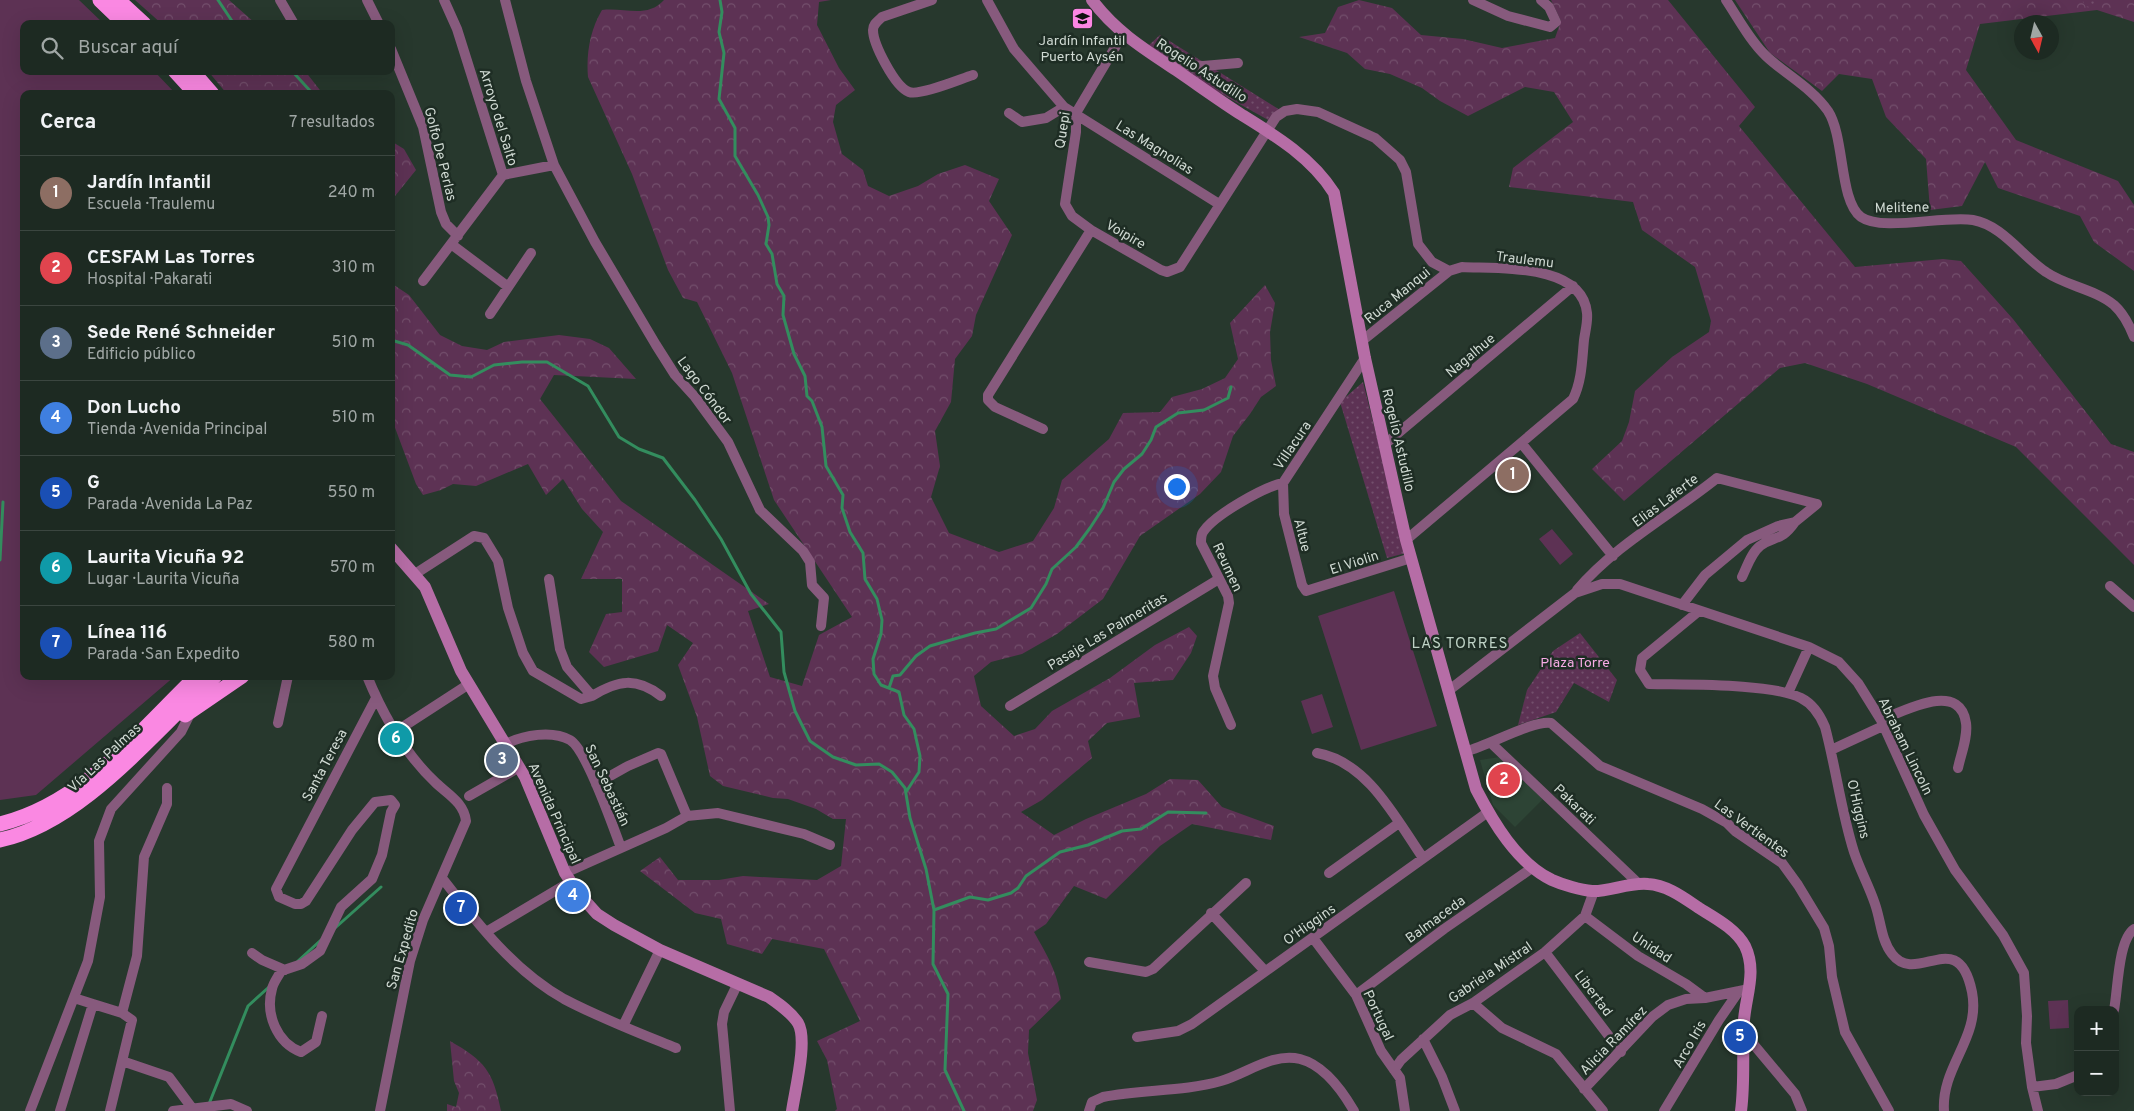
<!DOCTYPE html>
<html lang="es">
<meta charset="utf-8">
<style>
:root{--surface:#1d2a22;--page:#25322a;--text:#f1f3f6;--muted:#a0a7a5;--line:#3b4640;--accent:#bca0f2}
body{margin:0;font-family:Overpass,sans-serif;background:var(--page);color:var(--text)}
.controls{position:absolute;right:15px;bottom:15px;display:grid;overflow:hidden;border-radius:10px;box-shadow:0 5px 20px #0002}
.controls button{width:45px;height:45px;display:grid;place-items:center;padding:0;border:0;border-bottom:1px solid var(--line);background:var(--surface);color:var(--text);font:25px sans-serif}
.compass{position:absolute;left:2014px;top:15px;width:45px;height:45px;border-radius:50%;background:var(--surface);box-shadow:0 5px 20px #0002;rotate:172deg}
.you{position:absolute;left:1176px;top:486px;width:18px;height:18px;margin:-12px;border:4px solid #fff;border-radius:50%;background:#1a73e8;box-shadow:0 0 0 8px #1a73e833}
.badge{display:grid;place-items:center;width:32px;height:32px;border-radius:50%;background:var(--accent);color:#fff;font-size:16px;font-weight:700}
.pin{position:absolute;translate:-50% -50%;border:2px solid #fff;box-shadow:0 1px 5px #0006}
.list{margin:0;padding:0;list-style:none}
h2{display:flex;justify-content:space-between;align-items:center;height:65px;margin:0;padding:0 20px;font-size:21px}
h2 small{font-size:16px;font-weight:400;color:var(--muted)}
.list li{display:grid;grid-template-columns:32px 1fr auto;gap:15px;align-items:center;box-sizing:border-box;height:75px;padding:0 20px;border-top:1px solid var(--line)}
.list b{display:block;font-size:19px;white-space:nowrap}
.list p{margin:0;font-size:16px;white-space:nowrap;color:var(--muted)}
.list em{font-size:16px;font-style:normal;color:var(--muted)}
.icon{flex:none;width:28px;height:28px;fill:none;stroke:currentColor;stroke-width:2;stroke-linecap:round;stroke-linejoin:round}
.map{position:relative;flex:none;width:2134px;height:1111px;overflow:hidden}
.search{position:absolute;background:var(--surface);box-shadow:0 5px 20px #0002;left:20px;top:20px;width:375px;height:55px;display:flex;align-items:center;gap:12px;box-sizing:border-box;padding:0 18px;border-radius:10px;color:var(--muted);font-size:19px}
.panel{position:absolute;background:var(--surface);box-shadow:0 5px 20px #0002;left:20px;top:90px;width:375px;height:590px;border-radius:10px}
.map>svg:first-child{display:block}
.built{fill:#2d4435}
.grass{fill:#5d3254}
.forest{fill:url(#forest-crowns)}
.park{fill:url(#park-dots)}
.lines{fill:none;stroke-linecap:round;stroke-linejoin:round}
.stream{stroke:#338d5e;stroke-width:3}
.street{stroke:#875a7d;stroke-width:10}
.secondary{stroke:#b66da6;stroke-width:12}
.highway{stroke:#fa88e2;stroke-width:15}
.labels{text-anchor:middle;stroke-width:5;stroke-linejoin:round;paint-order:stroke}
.poi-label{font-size:14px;fill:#cfd9d2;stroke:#1e2d24}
.street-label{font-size:14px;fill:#cfd9d2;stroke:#1e2d24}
.park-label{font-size:14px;fill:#f7abe5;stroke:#1e2d24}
.neighbourhood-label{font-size:15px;letter-spacing:1px;fill:#bed2c5;stroke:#1e2d24}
</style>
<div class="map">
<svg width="2134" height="1111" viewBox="0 0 2134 1111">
<defs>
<pattern id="forest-crowns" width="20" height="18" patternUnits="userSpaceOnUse" patternTransform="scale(1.25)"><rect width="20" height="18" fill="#5d3254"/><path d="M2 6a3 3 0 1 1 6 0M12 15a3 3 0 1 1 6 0" fill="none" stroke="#734f6c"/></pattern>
<pattern id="park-dots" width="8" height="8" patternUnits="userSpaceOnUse" patternTransform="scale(1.25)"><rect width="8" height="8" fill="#5d3254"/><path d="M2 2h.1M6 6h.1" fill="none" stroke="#734f6c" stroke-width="1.8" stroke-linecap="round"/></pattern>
</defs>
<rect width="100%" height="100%" fill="#27382d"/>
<path class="built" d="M1500,757L1543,799L1515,827L1493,805L1480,760Z"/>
<path class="grass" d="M0,0H79L104,24H24V71H154L176,94H24V676H175L36,795L0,800Z
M1552,529L1573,554L1560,565L1539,539Z
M1394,591L1437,726L1361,750L1318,616Z
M1322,694L1333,727L1312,734L1301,701Z
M2068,1000L2069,1028L2050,1029L2048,1001Z"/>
<path class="forest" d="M135,0H229L256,24H162Z
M664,0H831L819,2L817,25L839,68L855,90L836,105L833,122L842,154L863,170L868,186L889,196L918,186L938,174L965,165L999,179L989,201L1012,235L976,315L972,336L955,359L951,402L935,431L940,466L931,497L949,533L999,552L1033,541L1054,508L1062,480L1109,439L1123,413L1160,412L1172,397L1202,389L1225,378L1238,359L1230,323L1265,285L1275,303L1270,332L1271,360L1276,386L1261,397L1250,414L1233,436L1221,472L1200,494L1140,536L1103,599L1057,634L1022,654L991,662L974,676L981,706L1014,736L1035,729L1052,711L1110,678L1155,645L1189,627L1197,636L1191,653L1173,680L1134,683L1140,717L1107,723L1088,741L1092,758L1042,800L1021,812L1054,835L1086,819L1146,794L1170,779L1198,780L1222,807L1274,826L1271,840L1192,824L1160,846L1106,899L1074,886L1046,924L1034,932C1048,957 1057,971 1061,999L1029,1030L1028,1053L1037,1100L1033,1111H835L837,1109L827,1060L817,1041L860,1021L824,949L772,939L762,954L727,944L721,919L695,913L640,871L660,857L678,880H719L743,876L817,880L841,866L846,819H833L816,809L788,799L773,798L723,786L710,776L697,717L678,665L693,643L667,625L658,651L604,667L589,652L606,614L622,612V579H581L603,532L582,509L563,479L546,495L528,464L476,486L453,484L441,490L423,495L416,484L391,417V278L394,285L409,295L440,335L462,346L487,350L504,342L559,335L590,339L609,348L636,379L554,375L540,399L621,501L769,604L748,611L770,677L802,686L819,635L852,617L774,500L732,373L697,302L683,298L668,270L632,174L588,77C586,54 590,30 602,10C624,7 647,19 664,0Z
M1359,0L1392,8L1421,35L1463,39L1502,48L1555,38L1561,21L1551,0H1668L1755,107L1739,126L1855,267L1943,259L1961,261L2013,319L2111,444L2134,452V565L2016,447L1867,384L1805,363L1780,368L1624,501L1592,469L1622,441L1629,422L1635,391L1672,357L1709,332L1711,321L1695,267L1642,230L1633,202L1509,187L1513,168L1573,122L1554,92L1525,87L1468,116L1440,101L1422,88L1390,74L1365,69L1347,53L1299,37L1325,33L1338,7Z
M1735,0H2134V22L2097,10L1980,24L1966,70L2016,140L2118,181L2134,205V271L2094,242L2080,216L1998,188L1985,162L1962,206L1930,210L1926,159L1886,117L1872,79L1839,74L1822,91L1770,53Z
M208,71H305L323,94H227Z
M391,141L404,149L416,170L391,201Z
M450,1041C485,1061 493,1071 501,1111H447V1104L456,1107L459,1093L454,1081Z"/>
<path class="park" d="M2082,0H2102L2092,8L2086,7Z
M1160,35L1280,110L1270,121L1209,87L1149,45Z
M1363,382L1406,553L1387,558L1340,402Z
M1580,633L1617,680L1609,702L1574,683L1556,712L1518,725L1527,690L1553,651Z"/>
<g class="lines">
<path class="stream" d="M218,0L234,24
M720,0L722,12L719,32L724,53L719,99L735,128V156L758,195L768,217L769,225L766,244L772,254L777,284L784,296L783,315L794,354L805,376L807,396L812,401L822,427L826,466L843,495L842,508L850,532L863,553L865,579L877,599L882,620L881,634L873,659L874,674L881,685L899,692L904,715L914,729L920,756L919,772L906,792
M292,71L313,94
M391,340L408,345L450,375L471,377L494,365L522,362H547L588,386L619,437L639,449L663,458L695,500L721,539L751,594L781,632L784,672L795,711L810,741L833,757L856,765L879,764L892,772L905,788L910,818L926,869L934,910L933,964L948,994L945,1070L964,1111
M0,560L3,502
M889,688L893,676L900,675L916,656L930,646L975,633L996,629L1031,608L1046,584L1052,569L1076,547L1090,528L1103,508L1114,482L1124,469L1142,454L1151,440L1156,427L1178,413L1204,410L1228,398L1231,387
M934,910L970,897L988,900L1011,893L1018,888L1026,876L1060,852L1088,845L1122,831L1141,829L1168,812L1206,813
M335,928L381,887
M298,961L321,940
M209,1104L248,1006L269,987"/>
<path class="street" d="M280,0L294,24
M367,0L379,24
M444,0L457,29L503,175
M505,0L526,81L554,165L595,242L656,345L675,375L695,397L728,442L760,510L803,551L810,562L812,585L824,598L821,626
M932,0L882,17C878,21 873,24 873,30C873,44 895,87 909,92C920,96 960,79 973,75
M987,0L1014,49L1064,107L1219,204
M1473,0L1508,16L1550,27L1556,22L1549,7L1541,0
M1726,0C1738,18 1750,41 1766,56C1785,74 1812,88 1828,111C1845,137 1839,201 1861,217C1882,232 1945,215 1973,220C2002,225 2022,256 2046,272C2066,286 2095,289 2114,305C2124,314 2129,324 2134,337
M391,49L423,127L441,212L446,224L458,236
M1167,64L1203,66L1238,63
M1009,113L1022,122L1046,118L1064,107
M503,175L554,165
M1091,230L1072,216L1065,204L1076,132V113L1123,34
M451,244L507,286
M423,281L503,175
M490,314L531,253
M1363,340L1449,271L1462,267C1499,269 1582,263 1587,313C1588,322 1585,332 1584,340C1582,360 1582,381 1573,399L1406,540
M1043,429L995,407L988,400V395L1091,230L1161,270L1167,272L1180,267L1276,117L1285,111L1297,109L1318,112L1375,138L1400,160L1406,172L1418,244L1432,262L1449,271
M1522,444L1613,556
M1384,445L1573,286
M1283,483L1284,514L1302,585L1306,591L1411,558
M415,574L474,536L484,538L498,561L508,608L523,653L533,671L581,699L592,696L567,667L560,649L549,579
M1742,577C1747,567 1751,553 1760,546C1775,535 1781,542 1795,522
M2110,586L2134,607
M1577,590C1615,545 1671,515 1717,478L1817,504
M1682,605L1705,575L1747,540L1778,526L1795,522L1817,504
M1699,611L1642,658L1640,670L1649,684C1685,685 1772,683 1801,698C1813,704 1820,715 1825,727C1836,768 1841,811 1854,852C1860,870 1869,886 1875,904C1881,921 1881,940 1892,954C1917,987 1958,924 1972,992C1981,1038 1941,1066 1944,1111
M367,676C383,715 405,754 436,783C449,795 464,803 466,821L423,920L410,961L380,1111
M1448,691L1575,593L1602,584H1620L1809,647L1839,662L1858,683L1881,720L1924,815L1955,870L2003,935L2024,973L2027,1016L2026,1043L2032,1087L2038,1111
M1788,693L1809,647
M592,696C618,680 636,677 661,696
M1010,706L1219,579
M1881,720C1904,711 1960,680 1966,723C1968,737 1961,754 1958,768
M278,723L288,676
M1231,725L1215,688L1213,676L1229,603L1228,596L1201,543C1201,538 1201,535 1203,532C1214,515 1264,487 1283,483L1365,358
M395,732L469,684
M506,744C523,735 552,730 570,740C587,750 613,827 621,848
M1492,744L1639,884
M1831,750L1883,726
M1467,751C1488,746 1533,720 1551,723L1600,766L1702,809L1727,823L1735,831L1782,863L1798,885L1824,928L1829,946L1832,977L1845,1032L1889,1111
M1317,753C1368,762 1396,819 1423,858
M596,784L628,766L658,753L661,754L687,816L718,813L804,834L830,845
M469,796L518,768
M565,873L666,828L687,816
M1329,873L1399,823
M442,878C477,923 513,970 564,999C600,1018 639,1033 676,1048
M1211,913L1265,971
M1585,916L1638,956L1686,984L1705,998
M486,932L570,882
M1313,938L1356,995L1381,1051L1400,1078L1405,1111
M1545,952L1621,1052
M252,953L262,960L285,970
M1089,962L1146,972L1153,969L1246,883
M1356,995L1444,929L1532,868
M1473,1003L1502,1028L1556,1054L1603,1111
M93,1004L122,1013L132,1020L110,1111
M2114,1010C2118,990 2118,940 2134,929
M122,1013L137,956L144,857L167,804V788
M322,1016L316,1042L301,1052C277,1043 265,1014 272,989C273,983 278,977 281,971L302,964L320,951L341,907L372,879L382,855L391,812L395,805L391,800L375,802L352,830L306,901L301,904H295L279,897L276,889L376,698
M623,1026L660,950
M1744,1033L1795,1094L1802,1111
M1137,1037L1178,1031L1192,1024L1488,812
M1423,1039L1442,1077L1455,1111
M122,1061L169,1077L192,1108
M1394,1070L1401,1060L1450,1015L1473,1003L1545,952L1585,916L1594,891
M2032,1087L2056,1084L2078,1075
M1584,1089L1652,1017L1668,1005L1686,999L1705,998L1749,989
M30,1111L88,961L100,897L99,841L111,809L181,732L191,712
M60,1111L93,1004L74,998
M173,1111L231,1104L247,1111
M730,1111L722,1024L724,1012L737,985
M1089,1111L1092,1102L1103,1097C1142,1089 1183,1092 1221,1081C1246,1074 1273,1052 1300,1059C1324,1065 1343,1092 1354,1111
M1664,1111L1719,1020L1739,991"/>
<path class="secondary" d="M1092,0C1115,31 1144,49 1176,70C1198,85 1220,101 1242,115C1276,136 1312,158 1334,193L1365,358L1406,540L1476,789C1493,822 1517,863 1552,880C1563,885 1581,890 1592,891C1608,892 1630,882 1648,884C1667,885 1684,898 1699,908C1715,918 1736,929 1745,946C1757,971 1746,995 1744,1020C1742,1051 1745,1081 1741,1111
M391,548L425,587L461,671L525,777L565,873L579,894L597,914L614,925L660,950L769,997C779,1004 791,1012 798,1023C808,1040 795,1090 792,1111"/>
<path class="highway" d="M100,0L125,24
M118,0L144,24
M175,71L196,94
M192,71L212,94
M185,715L242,676
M0,824C82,804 138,733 197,676
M0,840C83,822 153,732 215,676"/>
</g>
<defs>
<symbol id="school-square" viewBox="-11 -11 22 22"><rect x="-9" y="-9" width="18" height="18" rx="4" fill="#fc86e4" stroke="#1e2d24"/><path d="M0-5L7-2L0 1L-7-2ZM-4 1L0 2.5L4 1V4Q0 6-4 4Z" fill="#111"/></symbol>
</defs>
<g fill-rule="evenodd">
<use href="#school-square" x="1070" y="6" width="25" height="25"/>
</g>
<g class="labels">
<g class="poi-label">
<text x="1082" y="45">Jardín Infantil<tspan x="1082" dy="16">Puerto Aysén</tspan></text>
</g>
<g class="street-label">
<text transform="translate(1202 70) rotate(33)" y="5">Rogelio Astudillo</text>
<text transform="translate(499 117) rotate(73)" y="5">Arroyo del Salto</text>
<text transform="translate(1062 130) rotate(-81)" y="5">Quepi</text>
<text transform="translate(1155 147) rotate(32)" y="5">Las Magnolias</text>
<text transform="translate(441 154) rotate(76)" y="5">Golfo De Perlas</text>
<text transform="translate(1902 207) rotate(-1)" y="5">Melitene</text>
<text transform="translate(1126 234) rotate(30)" y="5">Voipire</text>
<text transform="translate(1525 259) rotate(7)" y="5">Traulemu</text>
<text transform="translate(1397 295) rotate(-39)" y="5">Ruca Manqui</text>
<text transform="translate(1470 355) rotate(-40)" y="5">Nagalhue</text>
<text transform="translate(705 390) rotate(53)" y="5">Lago Cóndor</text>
<text transform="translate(1399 440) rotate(77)" y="5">Rogelio Astudillo</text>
<text transform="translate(1292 445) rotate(-56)" y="5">Villacura</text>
<text transform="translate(1665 500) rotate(-37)" y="5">Elias Laferte</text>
<text transform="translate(1303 535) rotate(76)" y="5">Altue</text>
<text transform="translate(1354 562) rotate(-18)" y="5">El Violin</text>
<text transform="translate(1228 567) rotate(65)" y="5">Reumen</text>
<text transform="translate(1107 631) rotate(-31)" y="5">Pasaje Las Palmeritas</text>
<text transform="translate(1906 746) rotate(64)" y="5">Abraham Lincoln</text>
<text transform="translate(104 757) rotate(-43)" y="5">Vía Las Palmas</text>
<text transform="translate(324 765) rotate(-62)" y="5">Santa Teresa</text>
<text transform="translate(608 785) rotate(65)" y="5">San Sebastián</text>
<text transform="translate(1575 804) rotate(44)" y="5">Pakarati</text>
<text transform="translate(1859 809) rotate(77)" y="5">O'Higgins</text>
<text transform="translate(555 813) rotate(66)" y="5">Avenida Principal</text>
<text transform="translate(1752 828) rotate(36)" y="5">Las Vertientes</text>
<text transform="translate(1435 919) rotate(-36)" y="5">Balmaceda</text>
<text transform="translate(1309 924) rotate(-35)" y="5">O'Higgins</text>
<text transform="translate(1652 947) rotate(33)" y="5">Unidad</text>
<text transform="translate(402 949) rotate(-74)" y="5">San Expedito</text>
<text transform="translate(1490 972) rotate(-34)" y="5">Gabriela Mistral</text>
<text transform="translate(1594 993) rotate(53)" y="5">Libertad</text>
<text transform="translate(1379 1015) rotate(65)" y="5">Portugal</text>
<text transform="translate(1613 1040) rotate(-46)" y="5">Alicia Ramírez</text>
<text transform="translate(1689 1044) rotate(-60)" y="5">Arco Iris</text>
</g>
<g class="park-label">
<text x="1575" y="667">Plaza Torre</text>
</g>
<g class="neighbourhood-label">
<text x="1460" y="648">LAS TORRES</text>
</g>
</g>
</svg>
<div class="controls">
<button>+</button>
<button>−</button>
</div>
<svg class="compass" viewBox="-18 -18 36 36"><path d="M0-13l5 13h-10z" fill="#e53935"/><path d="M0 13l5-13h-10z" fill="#a0a7a5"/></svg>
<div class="you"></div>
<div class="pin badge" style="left:1513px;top:475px;background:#8d6e63">1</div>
<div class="pin badge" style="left:1504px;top:780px;background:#e0444e">2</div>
<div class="pin badge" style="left:502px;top:760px;background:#5c6f8a">3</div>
<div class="pin badge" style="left:573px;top:896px;background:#3f7fe0">4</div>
<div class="pin badge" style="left:1740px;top:1037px;background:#1a4fb4">5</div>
<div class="pin badge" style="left:396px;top:739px;background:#0f9aa8">6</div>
<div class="pin badge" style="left:461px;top:908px;background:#1a4fb4">7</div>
<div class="search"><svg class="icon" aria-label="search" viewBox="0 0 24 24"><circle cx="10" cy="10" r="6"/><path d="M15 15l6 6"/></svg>Buscar aquí</div>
<section class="panel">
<h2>Cerca<small>7 resultados</small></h2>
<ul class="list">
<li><span class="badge" style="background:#8d6e63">1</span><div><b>Jardín Infantil</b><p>Escuela · Traulemu</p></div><em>240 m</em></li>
<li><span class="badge" style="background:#e0444e">2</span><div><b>CESFAM Las Torres</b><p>Hospital · Pakarati</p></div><em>310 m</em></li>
<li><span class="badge" style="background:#5c6f8a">3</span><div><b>Sede René Schneider</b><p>Edificio público</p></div><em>510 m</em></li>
<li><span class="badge" style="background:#3f7fe0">4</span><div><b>Don Lucho</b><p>Tienda · Avenida Principal</p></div><em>510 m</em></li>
<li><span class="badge" style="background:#1a4fb4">5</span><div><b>G</b><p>Parada · Avenida La Paz</p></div><em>550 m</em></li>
<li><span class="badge" style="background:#0f9aa8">6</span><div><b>Laurita Vicuña 92</b><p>Lugar · Laurita Vicuña</p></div><em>570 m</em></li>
<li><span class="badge" style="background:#1a4fb4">7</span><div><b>Línea 116</b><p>Parada · San Expedito</p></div><em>580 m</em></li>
</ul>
</section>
</div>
